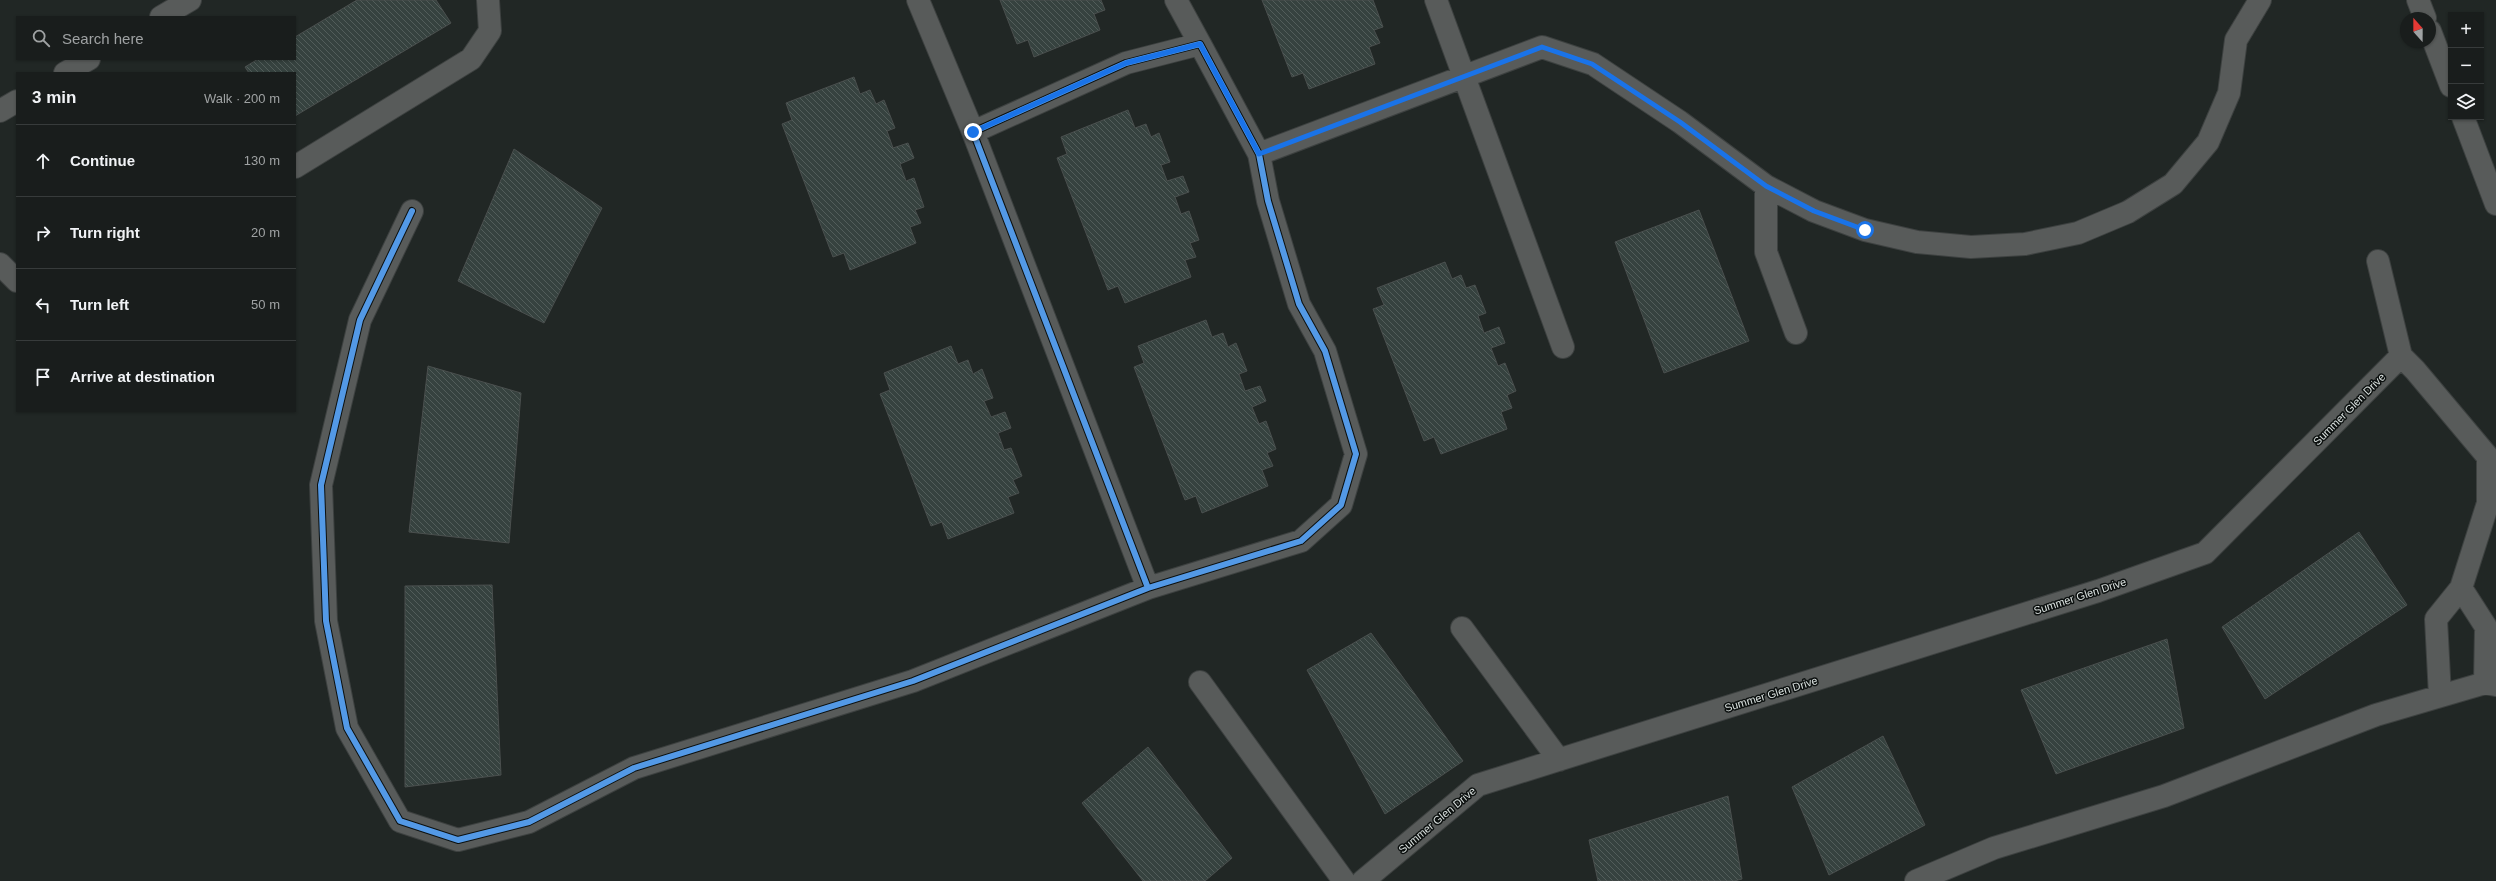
<!DOCTYPE html>
<meta charset="utf-8">
<style>
:root{--surface:#191d1c;--page:#262a29;--text:#f1f3f6;--muted:#9fa2a3;--line:#373b3b}
body{margin:0;font-family:Helvetica,sans-serif;background:var(--page);color:var(--text)}
.controls{position:absolute;right:12px;top:12px;display:grid;overflow:hidden;border-radius:0px;box-shadow:0 1px 3px #0004}
.controls button{width:36px;height:36px;display:grid;place-items:center;padding:0;border:0;border-bottom:1px solid var(--line);background:var(--surface);color:var(--text);font:20px sans-serif}
.compass{position:absolute;left:2400px;top:12px;width:36px;height:36px;border-radius:50%;background:var(--surface);box-shadow:0 1px 3px #0004;rotate:339deg}
.stop{position:absolute;width:12px;height:12px;margin:-9px;border:3px solid #1a73e8;border-radius:50%;background:#fff}
.stop.end{background:#1a73e8;border-color:#fff;box-shadow:0 1px 4px #0008}
.list{margin:0;padding:0;list-style:none}
h2{display:flex;justify-content:space-between;align-items:center;height:52px;margin:0;padding:0 16px;font-size:17px}
h2 small{font-size:13px;font-weight:400;color:var(--muted)}
.list li{display:grid;grid-template-columns:26px 1fr auto;gap:12px;align-items:center;box-sizing:border-box;height:72px;padding:0 16px;border-top:1px solid var(--line)}
.list b{display:block;font-size:15px;white-space:nowrap}
.list em{font-size:13px;font-style:normal;color:var(--muted)}
.icon{flex:none;width:22px;height:22px;fill:none;stroke:currentColor;stroke-width:2;stroke-linecap:round;stroke-linejoin:round}
.map{position:relative;flex:none;width:2496px;height:881px;overflow:hidden}
.search{position:absolute;background:var(--surface);box-shadow:0 1px 3px #0004;left:16px;top:16px;width:280px;height:44px;display:flex;align-items:center;gap:10px;box-sizing:border-box;padding:0 14px;border-radius:0px;color:var(--muted);font-size:15px}
.panel{position:absolute;background:var(--surface);box-shadow:0 1px 3px #0004;left:16px;top:72px;width:280px;height:340px;border-radius:0px}
.map>svg:first-child{display:block}
.building{fill:url(#building-back-hatch);stroke:#4a4f4e}
.lines{fill:none;stroke-linecap:round;stroke-linejoin:round}
.minor-casing{stroke:#3d4140;stroke-width:24}
.minor{stroke:#585b5a;stroke-width:22}
.cycleway-casing{stroke:#0c100f;stroke-width:8}
.cycleway{stroke:#5399e6;stroke-width:6}
.route{stroke:#1a73e8;stroke-width:5}
.labels{text-anchor:middle;stroke-width:3;stroke-linejoin:round;paint-order:stroke}
.street-label{font-size:11px;fill:#dbe2e0;stroke:#0c100f}
</style>
<div class="map">
<svg width="2496" height="881" viewBox="0 0 2496 881">
<defs>
<pattern id="building-back-hatch" width="6" height="6" patternUnits="userSpaceOnUse"><rect width="6" height="6" fill="#36423f"/><path d="M-1 5l2 2M0 0l6 6M5-1l2 2" fill="none" stroke="#525d5a"/></pattern>
</defs>
<rect width="100%" height="100%" fill="#212725"/>
<path class="building" d="M357,0H436L451,23L295,116V73H249L245,67L258,59H295V37Z
M1000,0H1101L1105,10L1094,14L1100,30L1034,57L1028,40L1017,44Z
M1262,0H1373L1383,27L1374,30L1380,43L1369,47L1375,64L1309,89L1303,73L1292,77Z
M854,77L860,94L870,90L876,104L884,100L895,128L887,131L893,148L908,143L914,158L900,164L906,181L914,178L924,207L915,210L921,223L910,227L916,243L850,270L844,253L833,257L782,124L792,120L786,103Z
M1128,110L1135,128L1146,124L1151,137L1159,133L1170,162L1161,165L1167,181L1183,176L1189,192L1175,197L1181,214L1189,211L1199,240L1190,243L1196,257L1185,260L1191,277L1125,303L1118,286L1108,290L1057,158L1067,154L1061,137Z
M514,149L602,208L544,323L458,281Z
M1699,210L1749,341L1664,373L1615,242Z
M1445,262L1452,279L1461,275L1466,288L1475,285L1486,313L1478,316L1484,333L1499,327L1505,343L1491,348L1498,366L1505,363L1516,391L1507,395L1512,408L1501,412L1507,429L1441,454L1434,437L1424,441L1373,309L1384,305L1377,288Z
M1206,320L1212,337L1223,333L1228,347L1236,343L1247,371L1239,374L1245,391L1260,386L1266,401L1252,407L1259,424L1266,421L1276,449L1267,453L1273,466L1262,470L1268,486L1202,513L1196,496L1185,500L1134,367L1144,363L1138,346Z
M951,346L958,364L968,360L973,374L982,369L993,398L984,401L991,417L1005,412L1011,428L998,433L1004,450L1011,448L1022,476L1013,480L1019,493L1008,497L1014,513L948,539L942,522L931,526L880,394L890,390L884,373Z
M428,366L521,393L509,543L409,532Z
M2359,532L2407,605L2265,699L2222,627Z
M492,585L501,775L405,787V586Z
M1371,633L1463,761L1385,814L1307,670Z
M2167,639L2184,728L2056,774L2021,690Z
M1883,736L1925,825L1829,875L1792,787Z
M1148,747L1232,858L1205,881H1143L1082,803Z
M1728,796L1742,879L1734,881H1598L1589,840Z"/>
<g class="lines">
<defs>
<path id="minor" d="M918,0L973,132
M1176,0L1200,44
M1436,0L1563,347
M2418,0L2425,18
M161,17L190,0
M2430,31L2451,86
M65,73L89,59
M0,111L17,101
M2463,117L2496,204
M1259,154L1542,47L1593,64L1680,122L1766,186L1814,211L1865,230L1917,242L1971,247L2025,244L2078,233L2128,212L2173,184L2208,142L2229,93L2236,40L2260,0
M295,167L471,59L490,31L488,0
M1766,186V252L1796,333
M412,211L360,320L321,485L326,621L347,728L400,821L458,840L529,822L634,768L913,681L1148,588L1301,541L1341,505L1356,454L1325,351L1299,304L1268,201L1259,154L1200,44L1126,63L973,132L1148,588
M2378,261L2401,356
M0,264L17,281
M2461,588L2486,627L2485,683
M1462,628L1559,760
M1200,682L1344,881
M1363,881L1478,785L2098,591L2205,553L2401,356L2415,370L2488,457V503L2461,588L2436,619L2440,696
M1916,881L1994,848L2164,796L2376,715L2485,683L2496,685"/>
</defs>
<use href="#minor" class="minor-casing"/>
<use href="#minor" class="minor"/>
<defs>
<path id="cycleway" d="M412,211L360,320L321,485L326,621L347,728L400,821L458,840L529,822L634,768L913,681L1148,588L1301,541L1341,505L1356,454L1325,351L1299,304L1268,201L1259,154L1200,44L1126,63L973,132L1148,588"/>
</defs>
<use href="#cycleway" class="cycleway-casing"/>
<use href="#cycleway" class="cycleway"/>
</g>
<g class="lines">
<path class="route" d="M973,132L1126,63L1200,44L1259,154L1542,47L1592,64L1680,122L1766,186L1814,211L1865,230"/>
</g>
<g class="labels">
<g class="street-label">
<text transform="translate(2349 409) rotate(-45)" y="4">Summer Glen Drive</text>
<text transform="translate(2080 596) rotate(-18)" y="4">Summer Glen Drive</text>
<text transform="translate(1771 694) rotate(-17)" y="4">Summer Glen Drive</text>
<text transform="translate(1437 820) rotate(-40)" y="4">Summer Glen Drive</text>
</g>
</g>
</svg>
<div class="controls">
<button>+</button>
<button>−</button>
<button><svg class="icon" aria-label="layers" viewBox="0 0 24 24"><path d="M12 4l9 5-9 5-9-5zM3 14l9 5 9-5"/></svg></button>
</div>
<svg class="compass" viewBox="-18 -18 36 36"><path d="M0-13l5 13h-10z" fill="#e53935"/><path d="M0 13l5-13h-10z" fill="#9fa2a3"/></svg>
<div class="stop" style="left:1865px;top:230px"></div>
<div class="stop end" style="left:973px;top:132px"></div>
<div class="search"><svg class="icon" aria-label="search" viewBox="0 0 24 24"><circle cx="10" cy="10" r="6"/><path d="M15 15l6 6"/></svg>Search here</div>
<section class="panel">
<h2>3 min<small>Walk · 200 m</small></h2>
<ul class="list">
<li><svg class="icon" aria-label="ahead" viewBox="0 0 24 24"><path d="M12 20V5M6 11l6-6 6 6"/></svg><div><b>Continue</b></div><em>130 m</em></li>
<li><svg class="icon" aria-label="right" viewBox="0 0 24 24"><path d="M7 20v-9h11M14 6l5 5-5 5"/></svg><div><b>Turn right</b></div><em>20 m</em></li>
<li><svg class="icon" aria-label="left" viewBox="0 0 24 24"><path d="M17 20v-9H6M10 6l-5 5 5 5"/></svg><div><b>Turn left</b></div><em>50 m</em></li>
<li><svg class="icon" aria-label="arrive" viewBox="0 0 24 24"><path d="M6 21V4h12l-3 4 3 4H6"/></svg><div><b>Arrive at destination</b></div></li>
</ul>
</section>
</div>
